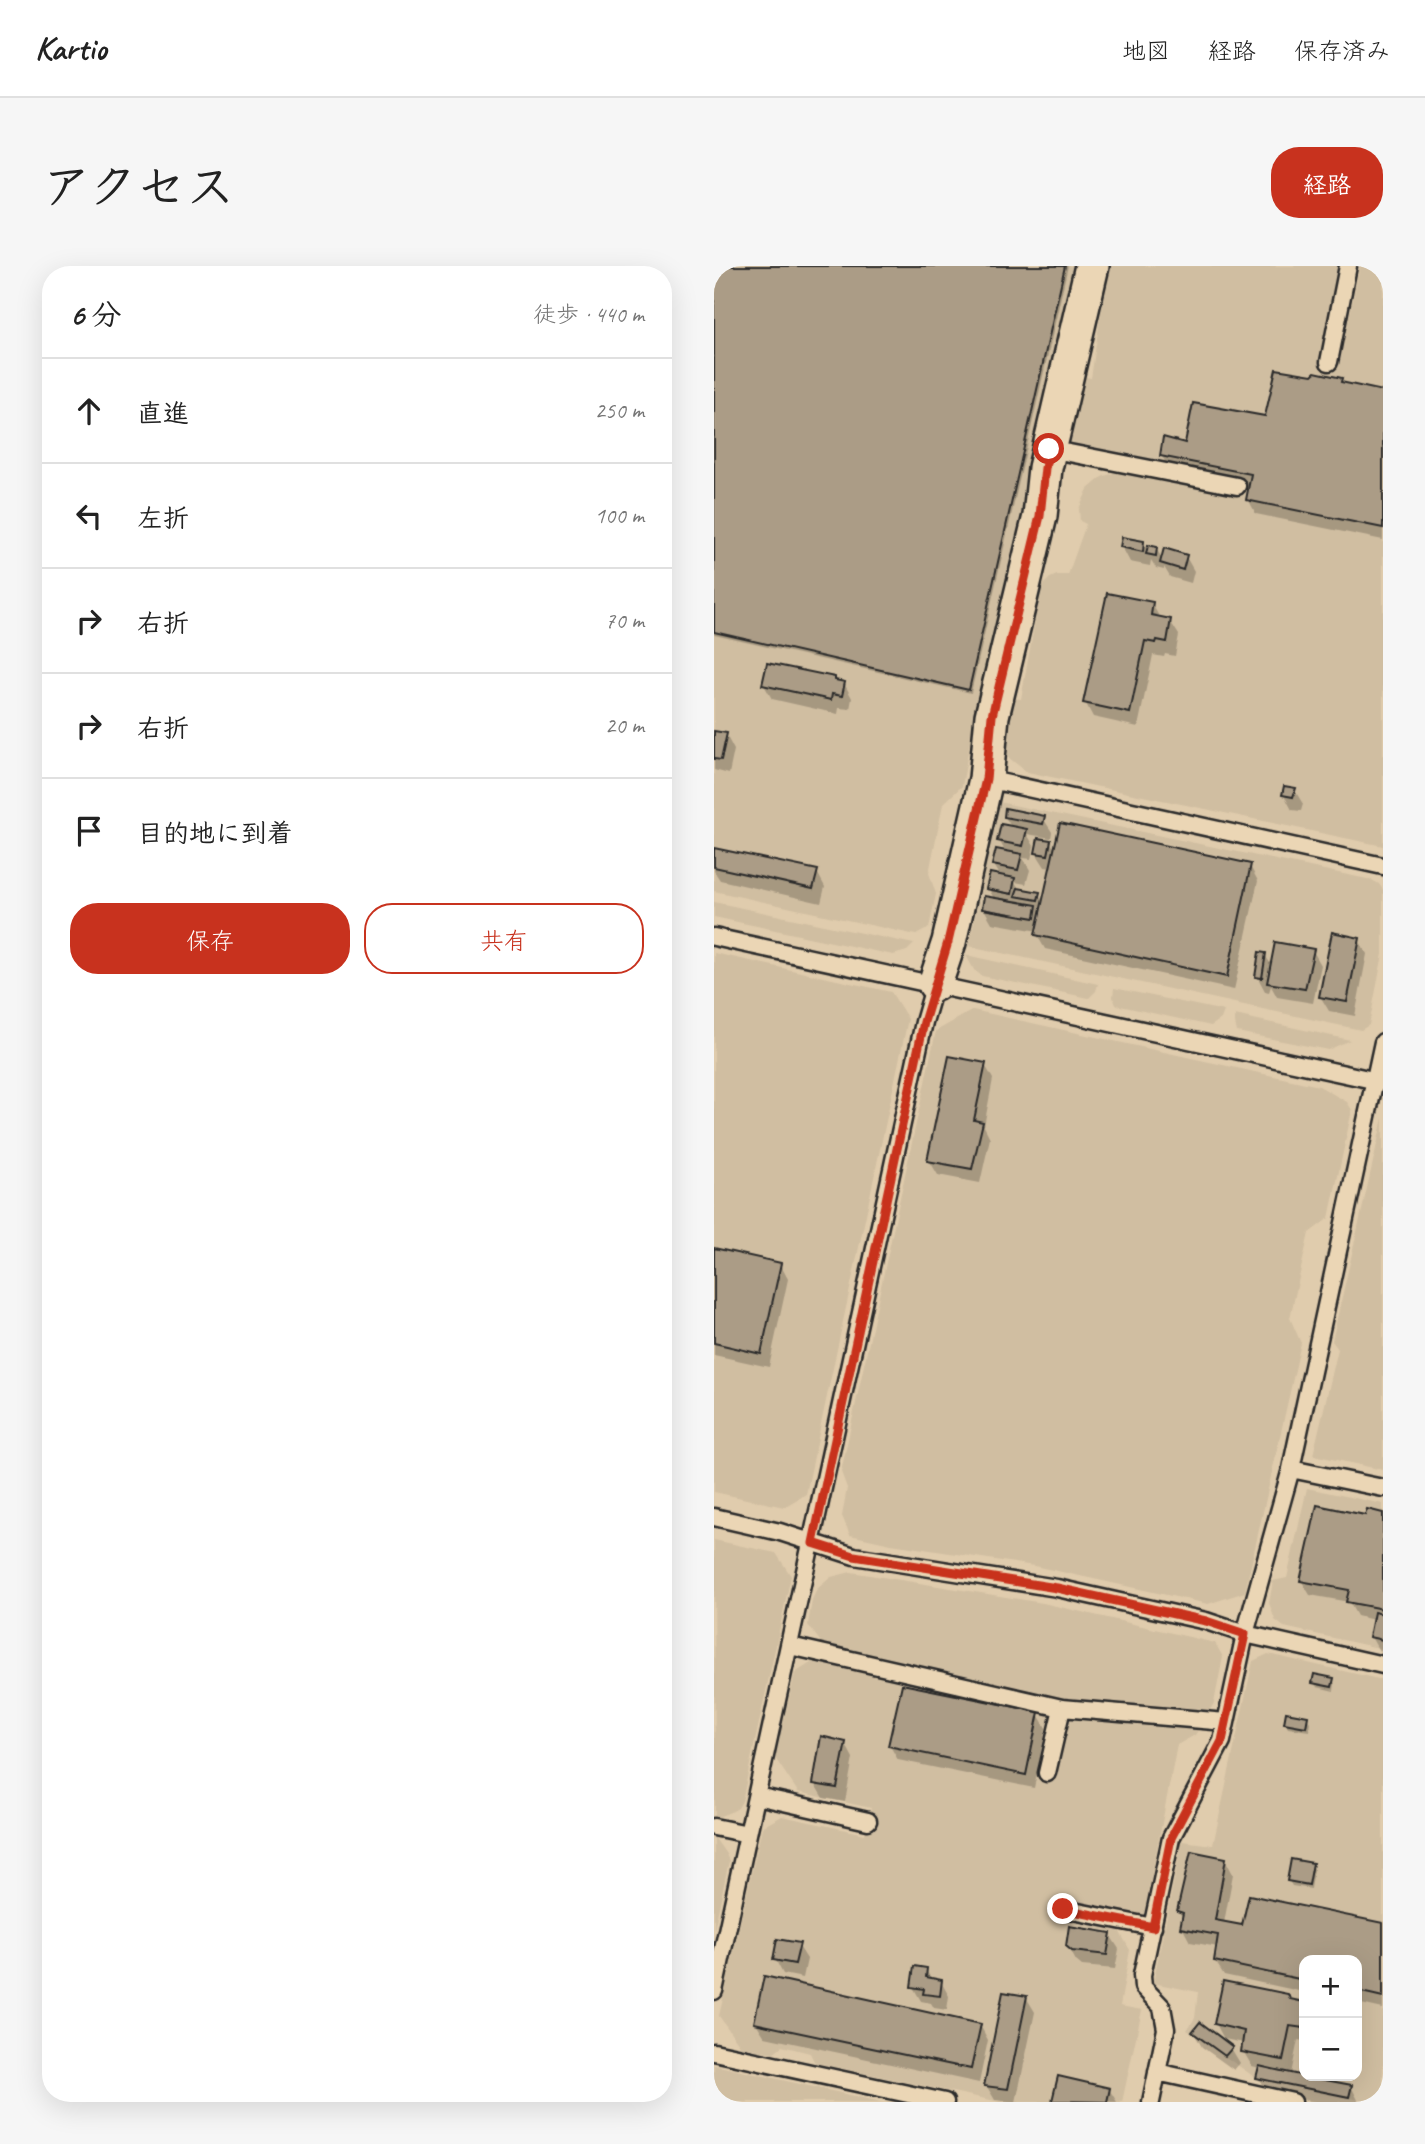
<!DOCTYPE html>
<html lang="ja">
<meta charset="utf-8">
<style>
:root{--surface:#fff;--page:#f6f6f6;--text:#222;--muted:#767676;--line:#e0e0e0;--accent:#c8321e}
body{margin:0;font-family:Caveat,"Klee One",sans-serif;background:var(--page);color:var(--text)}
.controls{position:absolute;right:21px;bottom:21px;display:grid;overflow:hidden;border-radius:14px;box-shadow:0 7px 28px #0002}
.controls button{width:63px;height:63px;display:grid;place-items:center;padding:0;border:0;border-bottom:2px solid var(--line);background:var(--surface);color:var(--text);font:35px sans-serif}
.stop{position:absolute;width:21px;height:21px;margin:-16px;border:5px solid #c8321e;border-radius:50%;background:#fff}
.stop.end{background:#c8321e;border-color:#fff;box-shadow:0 2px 7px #0008}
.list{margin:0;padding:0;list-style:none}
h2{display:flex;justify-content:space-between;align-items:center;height:91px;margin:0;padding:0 28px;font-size:30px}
h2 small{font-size:23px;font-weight:400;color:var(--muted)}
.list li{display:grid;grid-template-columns:46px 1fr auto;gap:21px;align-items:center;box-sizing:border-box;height:105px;padding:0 28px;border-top:2px solid var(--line)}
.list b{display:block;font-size:26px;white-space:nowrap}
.list em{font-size:23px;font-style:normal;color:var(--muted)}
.actions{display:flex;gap:14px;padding:21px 28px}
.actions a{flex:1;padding:16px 0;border:2px solid var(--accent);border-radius:28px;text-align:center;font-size:24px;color:var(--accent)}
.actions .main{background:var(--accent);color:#fff}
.icon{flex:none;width:38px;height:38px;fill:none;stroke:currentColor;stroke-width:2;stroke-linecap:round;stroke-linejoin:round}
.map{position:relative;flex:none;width:669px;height:1836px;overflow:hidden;border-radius:28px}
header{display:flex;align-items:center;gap:42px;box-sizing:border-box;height:98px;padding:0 35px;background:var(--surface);border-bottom:2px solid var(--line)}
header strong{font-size:33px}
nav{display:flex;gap:38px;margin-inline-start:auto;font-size:24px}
.intro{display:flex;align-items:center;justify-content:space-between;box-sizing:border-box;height:168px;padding:0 42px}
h1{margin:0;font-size:49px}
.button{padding:18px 32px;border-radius:28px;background:var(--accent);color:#fff;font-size:24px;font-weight:700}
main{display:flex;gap:42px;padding:0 42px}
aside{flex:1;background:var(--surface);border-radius:28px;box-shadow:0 7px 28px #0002}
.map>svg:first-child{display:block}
.built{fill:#d0bea1;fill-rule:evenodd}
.shadow{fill:#0003}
.building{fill:#ab9c86;stroke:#2b2b2b;stroke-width:2}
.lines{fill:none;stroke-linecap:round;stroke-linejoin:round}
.lane-casing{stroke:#2b2b2b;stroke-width:21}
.street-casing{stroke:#2b2b2b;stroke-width:38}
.lane{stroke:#ebd6b5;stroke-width:16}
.street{stroke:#ebd6b5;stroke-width:33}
.route{stroke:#c8321e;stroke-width:9}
</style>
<header>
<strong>Kartio</strong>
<nav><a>地図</a><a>経路</a><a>保存済み</a></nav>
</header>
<div class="intro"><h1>アクセス</h1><a class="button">経路</a></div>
<main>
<aside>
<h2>6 分<small>徒歩 · 440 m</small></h2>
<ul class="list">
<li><svg class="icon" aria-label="ahead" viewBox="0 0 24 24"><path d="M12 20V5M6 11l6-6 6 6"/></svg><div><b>直進</b></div><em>250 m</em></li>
<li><svg class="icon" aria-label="left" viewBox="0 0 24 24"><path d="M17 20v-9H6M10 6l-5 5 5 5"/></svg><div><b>左折</b></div><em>100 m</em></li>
<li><svg class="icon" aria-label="right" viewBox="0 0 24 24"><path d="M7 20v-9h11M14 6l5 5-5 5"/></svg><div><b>右折</b></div><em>70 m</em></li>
<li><svg class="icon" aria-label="right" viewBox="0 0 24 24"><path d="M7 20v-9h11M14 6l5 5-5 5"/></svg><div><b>右折</b></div><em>20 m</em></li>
<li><svg class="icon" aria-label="arrive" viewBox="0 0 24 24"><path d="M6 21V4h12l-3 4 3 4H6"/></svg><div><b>目的地に到着</b></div></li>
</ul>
<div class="actions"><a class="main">保存</a><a>共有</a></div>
</aside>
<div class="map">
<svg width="669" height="1836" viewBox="0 0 669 1836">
<rect width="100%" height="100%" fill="#e0ccad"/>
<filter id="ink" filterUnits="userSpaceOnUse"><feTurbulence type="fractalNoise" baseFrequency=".0143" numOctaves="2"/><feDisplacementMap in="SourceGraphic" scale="14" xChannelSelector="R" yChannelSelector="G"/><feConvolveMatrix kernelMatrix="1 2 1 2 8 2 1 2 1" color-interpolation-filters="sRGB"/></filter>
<g filter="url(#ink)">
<path class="built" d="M0,0H365L311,239L288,329L259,460L248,520L229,538L215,607L222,628L215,662L202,669L0,625Z
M396,0H625L606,94L625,98L646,0H669V580L313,506L295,492L290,482L296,432L307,433L326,327L330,318L336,312L343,309H354L372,258L366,255L365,243L374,223L388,211L405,205L521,228L524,210L351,176L366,110L377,112L388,39Z
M285,536L658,614L665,618L669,624V688L655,759L647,764L255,680Z
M0,636L200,678L193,685L179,689L0,651Z
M0,687L177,726L194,753L92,1228L70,1241L0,1226Z
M252,689L384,718L382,725L375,732L268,710L260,704Z
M400,722L510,745L507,753L497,760L402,739L399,731Z
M259,744L605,820L633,836L638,844L615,952L595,967L576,1052L587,1077L531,1326L494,1338L320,1300L177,1278L136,1269L128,1250L133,1222L127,1206L222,765Z
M521,749L636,774L614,784L523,766L521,757Z
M669,852V1204L599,1189L624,1083L618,1075Z
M593,1222L669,1238V1383L570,1361L561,1354L555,1337L559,1315L573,1312Z
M0,1274L62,1287L77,1310L28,1535L24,1542L19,1545L1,1552Z
M137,1306L329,1337L501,1377L509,1391L500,1437L496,1444L487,1447L341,1433L171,1397L109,1379L94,1359L98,1334L103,1323L117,1311Z
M554,1388L669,1414V1836H654L539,1810L473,1764L481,1752L484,1726L439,1717L468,1575L499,1579L539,1395ZM590,1694H643V1810H590Z
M100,1395L340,1447L351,1458L364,1450L479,1460L485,1463L481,1469L463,1479L430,1650L351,1634L347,1652L403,1661L416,1684L406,1740L428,1744L408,1836H286L101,1797L96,1787L68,1780L59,1787L27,1781L5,1750L48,1561L68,1550L151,1568L157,1542L84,1526L61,1492L81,1407Z
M0,1571L12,1588L15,1595L0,1664Z
M0,1799L167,1836H0Z"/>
<path class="shadow" d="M0,0H354L257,427L0,369Z
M627,113L630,118L669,127V274L542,248L534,233L537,220L456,205L448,190L552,152Z
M429,277L435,286L442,283L449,293L472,291L480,305L477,317L456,311L450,301V304L442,302L437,294L436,300L416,296L408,281Z
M438,338L446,352L456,355L465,369L461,390L451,388L450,391L439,389L424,461L379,451L371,436Z
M120,412L122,416L130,417L138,432L136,443L125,442L124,448L58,433L50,419Z
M0,467L12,469L20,484L15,508L0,504Z
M580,523L589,538L587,545L578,544L570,529Z
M291,551L329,552L338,566L337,572L313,568L320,580L317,593L309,592L316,604L312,618L301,616L306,624L325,628L330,637L338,602L331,601L322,587L336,575L342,585L536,600L544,615L520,724L331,683L323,669L324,665L278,657L270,643L281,634L274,622L287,611L280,599L292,587L285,574L298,562Z
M0,587L103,606L111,621L107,637L6,614L0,605Z
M645,674L653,688L641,750L615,745L606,730Z
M599,685L607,699L599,737L563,731L557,720L555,726L551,725L543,710L551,689L558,700Z
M271,799L279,813L270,860L276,872L266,917L224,909L215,894Z
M0,983L66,998L74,1013L55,1101L0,1089Z
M654,1245L669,1249V1386L665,1385L657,1371L660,1354L643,1350L635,1336L596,1329L587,1314L653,1251Z
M619,1414L621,1418L620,1425L603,1421L600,1417Z
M324,1448L332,1462L320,1522L184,1494L176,1480Z
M593,1452L596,1456L595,1465L574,1462L571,1457Z
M131,1477L139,1492L131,1536L109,1532L100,1517Z
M511,1593L519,1608L510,1657L529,1661L536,1631L669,1658V1743L643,1737V1694H590V1726L510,1709L501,1695L504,1681L476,1676L468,1661L469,1653L465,1645Z
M598,1599L600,1603L597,1623L578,1620L575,1615Z
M396,1669L405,1683L401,1703L368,1700L362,1695L354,1680Z
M84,1679L93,1693L89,1712L69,1708L61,1693Z
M212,1704L218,1714L227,1716L235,1730L233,1744L220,1742L217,1737L207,1735L199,1721Z
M312,1731L321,1746L302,1836L281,1834L272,1819Z
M577,1735L590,1738V1775L584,1774L577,1808L637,1820L645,1836H601L553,1826L544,1812L546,1802L538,1800L529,1785L530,1777L510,1773L502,1758Z
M42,1757L266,1759L274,1774L265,1817L51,1771Z
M480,1767L517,1782L526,1797L520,1804L488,1781Z
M395,1823L403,1836L340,1835Z"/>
<path class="building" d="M0,0H351L255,424L0,366Z
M562,103L598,109L601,106L628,112L627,116L669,125V262L532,234L537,208L446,190L449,171L471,177L479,137L551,150Z
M408,271L430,275L429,286L406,281Z
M434,279L443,281L442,290L432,288Z
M450,282L473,289L469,304L446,297Z
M393,327L439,336L437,349L457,353L453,376L443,374L442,377L431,375L416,447L369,437Z
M53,397L121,411V414L131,416L128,430L118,428L117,434L48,419Z
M0,465L13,467L7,494L0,493Z
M570,520L582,522L579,531L568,529Z
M291,542L331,550L329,558L290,551Z
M346,557L537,598L513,711L321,669Z
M287,558L313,563L309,580L283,575Z
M324,572L337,574L334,589L321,587Z
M0,582L104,604L99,623L0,601Z
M282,583L308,588L304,604L278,599Z
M276,607L301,612L298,628L272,623Z
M304,622L326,626L324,634L301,630Z
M270,630L323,639L321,652L268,643Z
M618,666L646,672L633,736L605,731Z
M561,676L600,683L591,723L553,717Z
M545,686L552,687L548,712L541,711Z
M235,790L272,797L260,854L269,856L258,903L213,895Z
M0,982L67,997L47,1088L0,1077Z
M603,1239L651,1249L653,1243L669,1247V1343L632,1336L635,1324L586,1315Z
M660,1346L669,1348V1374L655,1371Z
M600,1408L620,1412L618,1421L598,1417Z
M188,1418L325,1446L312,1509L174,1480Z
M572,1446L594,1450L592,1461L570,1457Z
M107,1470L132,1476L123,1522L99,1518Z
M477,1585L512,1592L501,1654L528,1659L535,1629L669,1657V1731L643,1725V1694H590V1714L500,1695L504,1669L466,1662L469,1647L463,1645Z
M577,1593L599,1597L595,1619L573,1615Z
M355,1660L397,1667L393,1689L358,1685L352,1680Z
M63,1673L86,1677L81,1698L59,1694Z
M200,1700L213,1702L212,1711L228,1714L226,1730L209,1728L210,1723L197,1721Z
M50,1710L267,1758L257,1803L40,1757Z
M509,1715L574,1728L576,1733L590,1736V1762L576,1760L569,1794L527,1786L530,1765L500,1758Z
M289,1726L313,1730L294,1823L270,1820Z
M486,1756L519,1781L511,1790L478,1766Z
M545,1800L590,1810L638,1819L635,1831L542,1812Z
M344,1810L396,1822L393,1836L338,1835Z"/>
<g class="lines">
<defs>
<path id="lane" d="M615,96L634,0
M335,183L523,220
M272,513L669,600
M0,671L668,816
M577,1203L669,1222
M0,1251L66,1266L140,1290L343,1322L492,1355L531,1368L669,1399
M76,1380L348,1442
M333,1507L348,1442L512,1456
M43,1530L154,1555
M0,1561L34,1568
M349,1643L439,1661
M0,1725L210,756L221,718
M0,1786L231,1836
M443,1806L579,1836
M437,1836L452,1763L448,1741L429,1721L428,1709L457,1572L508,1475L531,1368L577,1203L669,776"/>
<path id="street" d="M221,718L235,676L272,513L278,450L326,250L331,202L378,0"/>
</defs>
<use href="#lane" class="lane-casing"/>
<use href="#street" class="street-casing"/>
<use href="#lane" class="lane"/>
<use href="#street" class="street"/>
</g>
</g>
<g class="lines" filter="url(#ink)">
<path class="route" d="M335,183L331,202L326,250L278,450L272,513L234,676L210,756L99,1277L140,1290L343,1322L492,1355L531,1368L508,1475L457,1572L439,1661L349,1643"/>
</g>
</svg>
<div class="controls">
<button>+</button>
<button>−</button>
</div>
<div class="stop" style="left:335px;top:183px"></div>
<div class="stop end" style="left:349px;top:1643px"></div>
</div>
</main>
